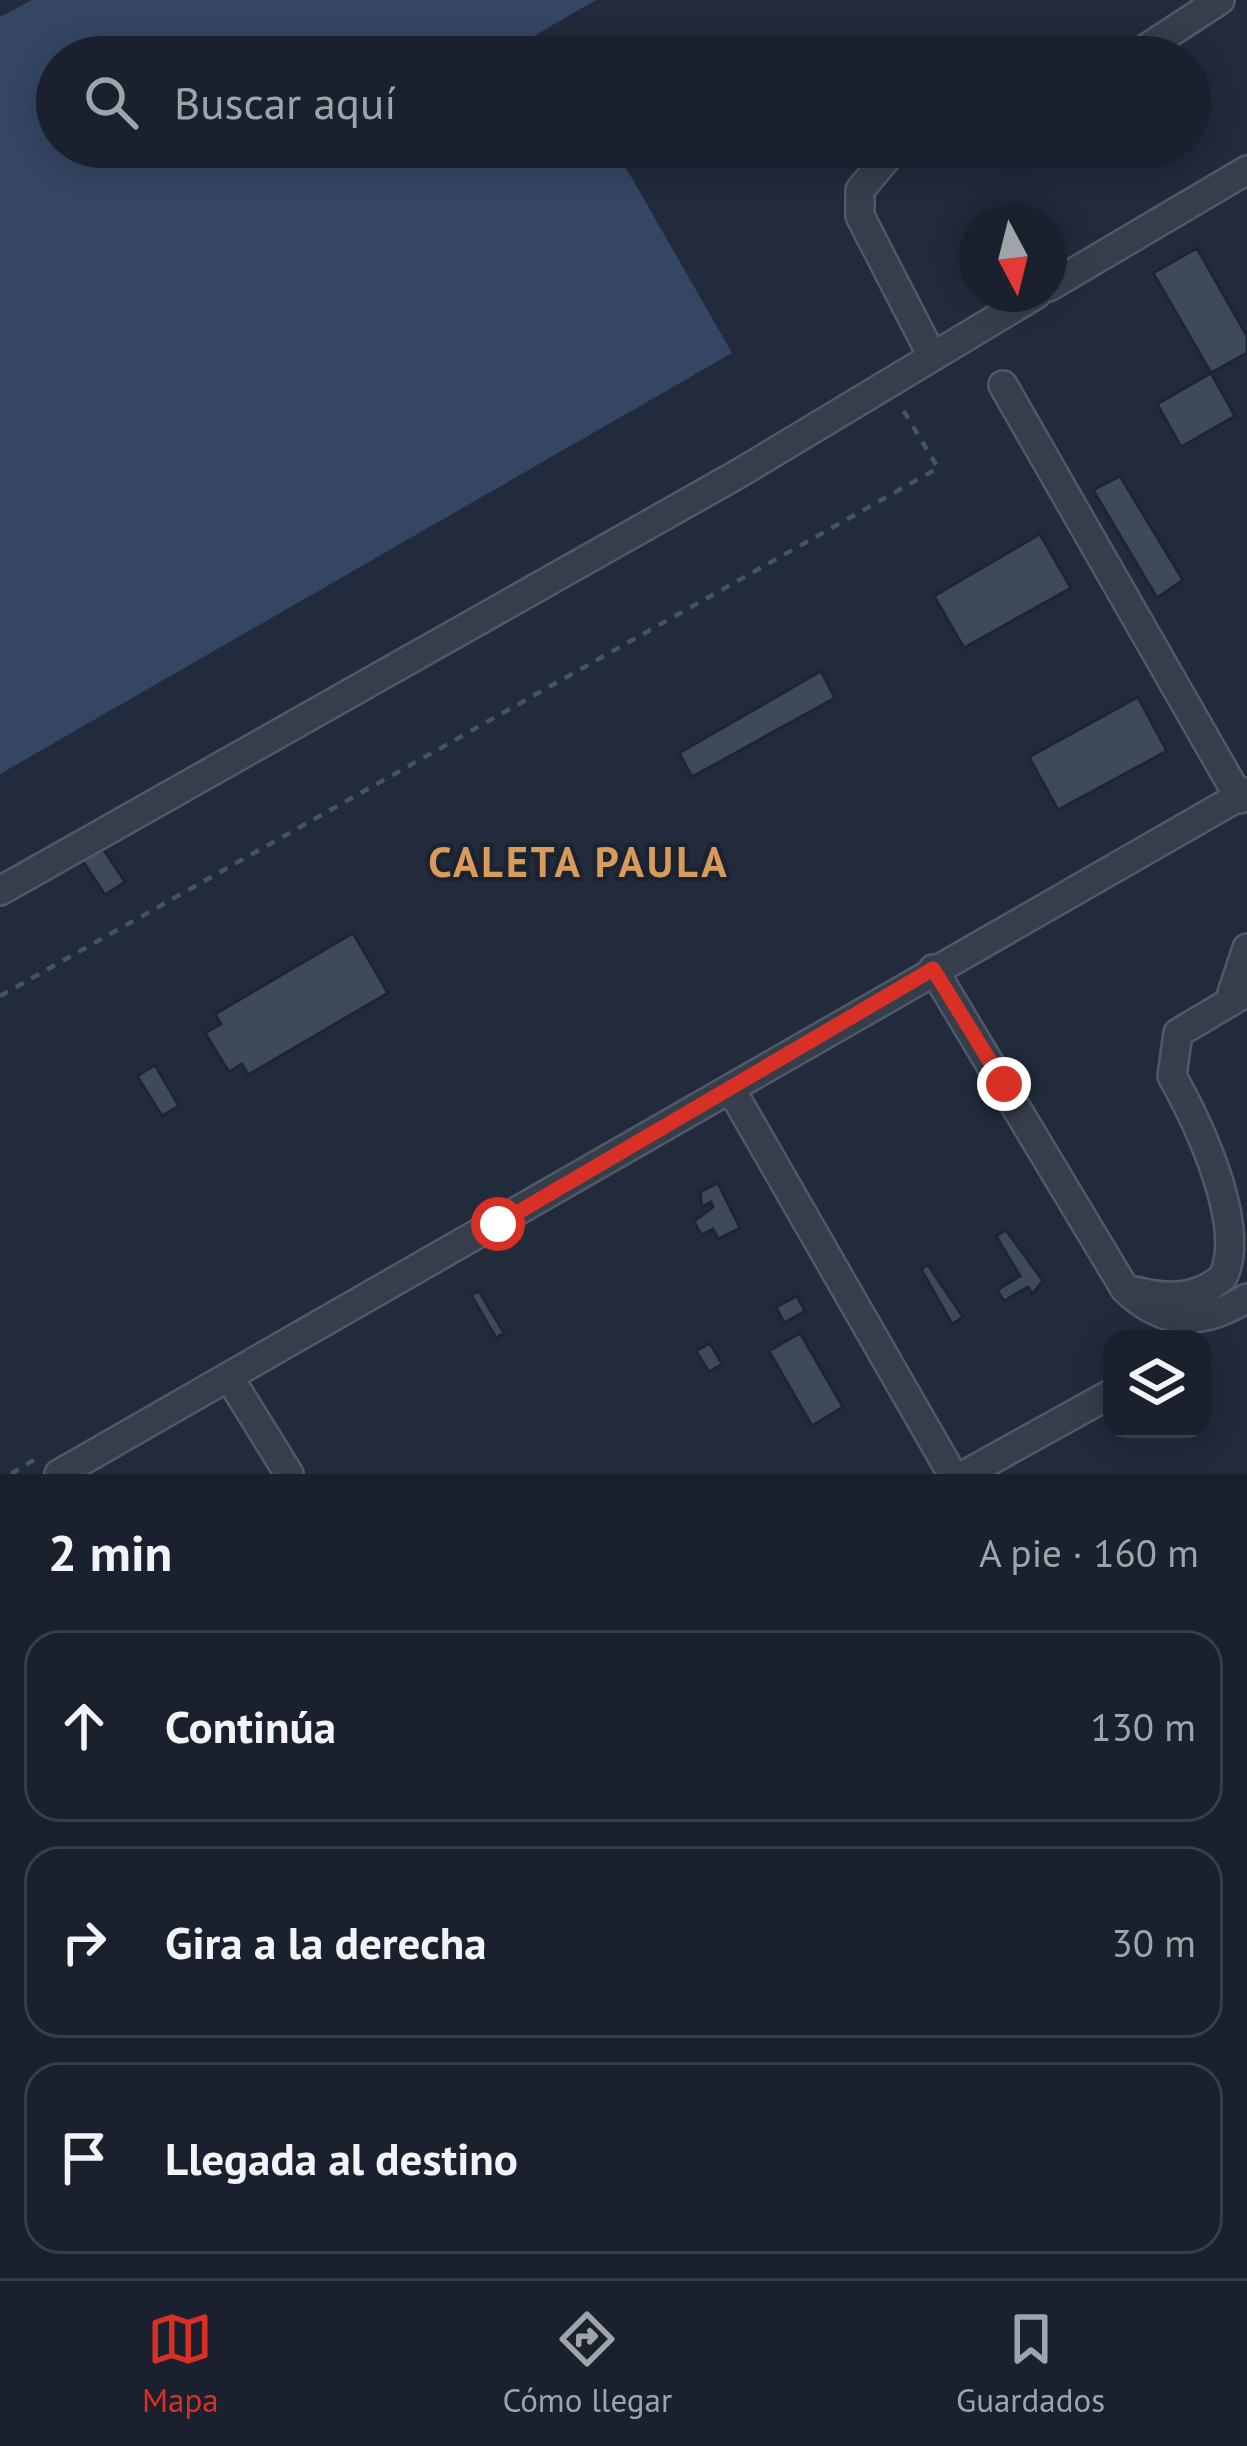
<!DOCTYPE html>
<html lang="es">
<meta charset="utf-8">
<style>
:root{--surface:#1a202d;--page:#272d39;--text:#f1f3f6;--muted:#9fa3aa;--line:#383e49;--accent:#d93025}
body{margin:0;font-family:"PT Sans",sans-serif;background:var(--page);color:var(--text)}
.controls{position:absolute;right:36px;bottom:36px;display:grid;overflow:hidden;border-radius:24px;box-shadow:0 6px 30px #0003}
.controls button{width:108px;height:108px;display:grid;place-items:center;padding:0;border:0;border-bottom:3px solid var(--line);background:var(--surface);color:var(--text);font:60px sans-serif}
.compass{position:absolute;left:959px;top:204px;width:108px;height:108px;border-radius:50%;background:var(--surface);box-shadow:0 6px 30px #0003;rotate:173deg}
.stop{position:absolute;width:36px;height:36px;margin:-27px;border:9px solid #d93025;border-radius:50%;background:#fff}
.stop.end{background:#d93025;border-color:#fff;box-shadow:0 3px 12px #0008}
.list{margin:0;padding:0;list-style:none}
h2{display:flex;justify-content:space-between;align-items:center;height:156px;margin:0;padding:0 48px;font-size:51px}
h2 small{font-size:39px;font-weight:400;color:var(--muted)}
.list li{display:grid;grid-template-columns:78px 1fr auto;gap:36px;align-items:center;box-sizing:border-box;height:192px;margin:0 24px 24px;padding:0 24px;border:3px solid var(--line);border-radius:36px}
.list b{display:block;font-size:45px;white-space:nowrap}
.list em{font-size:39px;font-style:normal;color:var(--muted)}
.icon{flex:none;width:66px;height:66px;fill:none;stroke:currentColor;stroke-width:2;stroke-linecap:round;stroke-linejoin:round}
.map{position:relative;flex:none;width:1247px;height:1474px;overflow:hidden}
.search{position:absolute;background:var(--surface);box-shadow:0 6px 30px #0003;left:36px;right:36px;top:36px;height:132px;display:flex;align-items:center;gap:30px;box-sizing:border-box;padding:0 42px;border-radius:66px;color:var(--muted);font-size:45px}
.sheet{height:804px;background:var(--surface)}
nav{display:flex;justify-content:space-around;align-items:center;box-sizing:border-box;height:168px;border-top:3px solid var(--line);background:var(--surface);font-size:33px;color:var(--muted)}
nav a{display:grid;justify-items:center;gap:6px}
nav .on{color:var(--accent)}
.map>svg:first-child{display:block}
.water{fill:#354664}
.building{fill:#3e495c;stroke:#1d2533;stroke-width:3}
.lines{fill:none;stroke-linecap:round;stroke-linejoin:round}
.minor-casing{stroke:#515867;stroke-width:32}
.path{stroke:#42565b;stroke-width:4.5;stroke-dasharray:9 9;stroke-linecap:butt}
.minor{stroke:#363e4c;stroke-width:27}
.route{stroke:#d93025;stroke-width:15}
.labels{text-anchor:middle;stroke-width:9;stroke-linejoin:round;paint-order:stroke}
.district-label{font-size:42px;font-weight:bold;letter-spacing:3px;fill:#d89b5c;stroke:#1b2331}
</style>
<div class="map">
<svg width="1247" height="1474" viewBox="0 0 1247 1474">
<rect width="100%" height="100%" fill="#222b3c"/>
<path class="water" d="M32,0H596L497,57H57V147H614L732,353L0,774V17Z"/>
<path class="building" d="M1197,248L1247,336V353L1211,373L1153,273Z
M1211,373L1235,416L1181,447L1157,404Z
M1120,476L1183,580L1157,598L1093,490Z
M1040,534L1071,588L964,648L934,596Z
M821,671L835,698L692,777L679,753Z
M1138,697L1167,751L1058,810L1029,757Z
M100,844L125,882L105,895L80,857Z
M353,933L388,993L248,1075L242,1064L229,1072L205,1033L221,1024L215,1014Z
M155,1065L179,1106L162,1116L137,1076Z
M718,1183L740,1228L718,1239L713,1229L701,1235L694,1221L713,1207L711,1202L702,1207L700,1192Z
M1006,1230L1043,1281L1032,1294L1028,1287L1004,1301L997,1290L1020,1276L996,1236Z
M928,1265L963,1317L952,1324L921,1269Z
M479,1291L504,1333L496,1338L471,1295Z
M797,1296L805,1311L784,1323L776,1307Z
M800,1333L843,1407L812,1426L769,1351Z
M710,1343L722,1364L709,1372L696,1351Z"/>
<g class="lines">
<defs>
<path id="minor" d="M1133,57L1220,0
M896,147L860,190V216L932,356
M1049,287L1247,170
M1003,385L1240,799
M0,891L738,474L1037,294
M933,969L1125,1289C1163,1326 1203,1326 1247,1298
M1229,1002L1247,948
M732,1091L952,1474
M1135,1291C1166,1299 1197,1300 1223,1277C1247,1227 1200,1126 1172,1076L1178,1033L1247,992
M229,1377L289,1474
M59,1474L1247,792
M966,1474L1112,1393"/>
</defs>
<use href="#minor" class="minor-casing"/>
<path class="path" d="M0,996L938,468L902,408
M11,1474L37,1458"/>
<use href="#minor" class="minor"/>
</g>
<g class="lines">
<path class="route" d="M498,1224L933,969L1004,1084"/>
</g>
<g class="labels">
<g class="district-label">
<text x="579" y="877">CALETA PAULA</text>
</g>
</g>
</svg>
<div class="controls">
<button><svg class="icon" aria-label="layers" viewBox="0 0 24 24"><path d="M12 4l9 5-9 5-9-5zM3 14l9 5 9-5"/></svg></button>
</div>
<svg class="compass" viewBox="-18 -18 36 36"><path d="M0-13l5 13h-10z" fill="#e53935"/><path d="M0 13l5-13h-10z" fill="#9fa3aa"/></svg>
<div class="stop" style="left:498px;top:1224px"></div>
<div class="stop end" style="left:1004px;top:1084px"></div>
<div class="search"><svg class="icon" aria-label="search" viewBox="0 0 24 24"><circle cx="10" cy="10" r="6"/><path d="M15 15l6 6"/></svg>Buscar aquí</div>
</div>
<section class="sheet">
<h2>2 min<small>A pie · 160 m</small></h2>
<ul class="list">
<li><svg class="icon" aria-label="ahead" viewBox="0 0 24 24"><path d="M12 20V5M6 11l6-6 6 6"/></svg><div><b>Continúa</b></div><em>130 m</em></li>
<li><svg class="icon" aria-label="right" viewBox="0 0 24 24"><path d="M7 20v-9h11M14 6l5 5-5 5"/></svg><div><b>Gira a la derecha</b></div><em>30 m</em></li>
<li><svg class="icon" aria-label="arrive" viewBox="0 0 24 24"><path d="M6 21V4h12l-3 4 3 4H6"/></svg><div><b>Llegada al destino</b></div></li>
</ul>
</section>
<nav>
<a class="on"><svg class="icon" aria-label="map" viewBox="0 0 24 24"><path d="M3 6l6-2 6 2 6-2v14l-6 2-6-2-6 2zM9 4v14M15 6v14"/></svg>Mapa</a>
<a><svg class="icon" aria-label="directions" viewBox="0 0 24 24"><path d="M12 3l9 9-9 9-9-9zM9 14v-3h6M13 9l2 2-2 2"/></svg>Cómo llegar</a>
<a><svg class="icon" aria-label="saved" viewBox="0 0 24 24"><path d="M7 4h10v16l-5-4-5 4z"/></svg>Guardados</a>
</nav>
